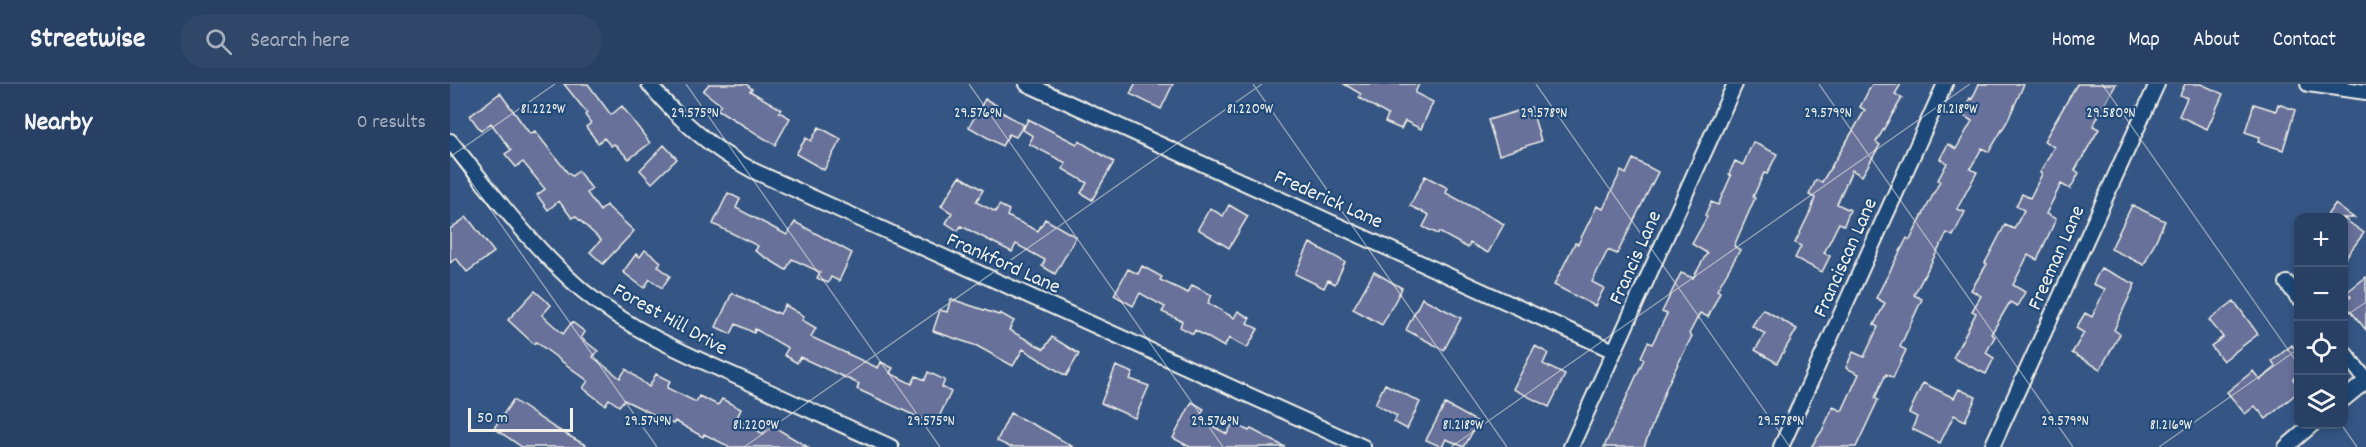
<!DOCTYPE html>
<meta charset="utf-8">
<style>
:root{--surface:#284063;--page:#304769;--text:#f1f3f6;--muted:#a5afbe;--line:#445978}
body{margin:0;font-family:Dekko,sans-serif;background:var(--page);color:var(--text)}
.controls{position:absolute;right:18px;bottom:18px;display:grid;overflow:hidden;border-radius:12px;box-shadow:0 3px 9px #0003}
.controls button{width:54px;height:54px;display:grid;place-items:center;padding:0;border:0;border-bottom:2px solid var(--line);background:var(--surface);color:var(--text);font:30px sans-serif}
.scale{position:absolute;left:18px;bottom:15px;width:105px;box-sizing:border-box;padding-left:6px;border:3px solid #f4f1e8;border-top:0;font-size:16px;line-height:21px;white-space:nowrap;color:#f4f1e8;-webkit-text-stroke:4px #1f4a7a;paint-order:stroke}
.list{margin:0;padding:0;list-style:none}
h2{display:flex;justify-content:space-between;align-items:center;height:78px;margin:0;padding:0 24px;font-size:26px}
h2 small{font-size:20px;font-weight:400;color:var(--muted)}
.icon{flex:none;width:33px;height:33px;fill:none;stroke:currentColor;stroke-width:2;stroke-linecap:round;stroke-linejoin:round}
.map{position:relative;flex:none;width:1916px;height:363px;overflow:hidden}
header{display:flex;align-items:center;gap:36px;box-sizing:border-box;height:84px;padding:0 30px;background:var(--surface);border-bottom:2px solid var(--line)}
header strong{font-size:28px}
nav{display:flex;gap:33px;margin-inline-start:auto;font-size:21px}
.search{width:420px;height:54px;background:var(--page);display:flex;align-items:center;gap:15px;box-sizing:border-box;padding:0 21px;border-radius:24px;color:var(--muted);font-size:22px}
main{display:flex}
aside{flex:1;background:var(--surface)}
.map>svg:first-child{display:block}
.building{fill:#67719a;stroke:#f4f1e8;stroke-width:1.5}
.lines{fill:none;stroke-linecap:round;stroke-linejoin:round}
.minor-casing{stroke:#f4f1e8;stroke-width:18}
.minor{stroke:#1f4a7a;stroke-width:14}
.ticks{fill:none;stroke:#f4f1e8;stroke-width:1.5;stroke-opacity:0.45}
.labels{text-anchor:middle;stroke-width:4.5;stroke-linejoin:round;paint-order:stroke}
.street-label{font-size:21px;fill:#f4f1e8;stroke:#1f4a7a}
.ticks-label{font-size:15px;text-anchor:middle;fill:#f4f1e8;stroke:#1f4a7a;stroke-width:4.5;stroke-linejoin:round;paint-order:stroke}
</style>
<header>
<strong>Streetwise</strong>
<div class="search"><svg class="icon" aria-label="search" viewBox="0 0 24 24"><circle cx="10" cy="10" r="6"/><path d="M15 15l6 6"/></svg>Search here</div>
<nav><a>Home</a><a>Map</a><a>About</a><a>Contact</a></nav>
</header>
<main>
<aside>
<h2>Nearby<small>0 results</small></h2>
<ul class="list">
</ul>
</aside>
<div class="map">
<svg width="1916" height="363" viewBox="0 0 1916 363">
<rect width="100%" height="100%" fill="#355684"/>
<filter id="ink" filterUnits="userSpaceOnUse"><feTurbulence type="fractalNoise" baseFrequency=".0167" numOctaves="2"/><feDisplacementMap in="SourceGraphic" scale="12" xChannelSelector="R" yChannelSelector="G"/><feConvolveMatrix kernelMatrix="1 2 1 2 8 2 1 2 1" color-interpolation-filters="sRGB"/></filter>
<g filter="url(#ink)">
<path class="building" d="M114,0H138L161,31L172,22L200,59L179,75L164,60L161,62L154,54L148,59L136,43L141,39L135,31L137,29Z
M259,0H296L302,5L300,7L331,25L329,28L340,34L325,61L267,25L271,21L253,7Z
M685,0H723L711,25L680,10Z
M894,0H969L965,9L983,18L971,45L955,37L951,45L935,38L938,31L909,14L911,10Z
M1422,0H1451L1445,10L1452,14L1426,58L1430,61L1412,92L1402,86L1387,120L1400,126L1394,141L1389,139L1374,169L1380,172L1372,188L1345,174L1351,162L1345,159L1361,126L1365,114L1359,111L1366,96L1372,98L1404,45L1415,26L1410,23Z
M1529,0H1574L1558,36L1539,68L1532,64L1520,85L1527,88L1507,125L1515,128L1503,152L1497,149L1464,211L1472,215L1450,263L1456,266L1443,294L1436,290L1425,314L1428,316L1406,363H1361L1372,347L1383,323L1392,327L1409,290L1396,284L1403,268L1414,273L1428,243L1424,241L1435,219L1426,214L1457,154L1460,156L1490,97L1488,96L1497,79L1490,75L1498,60L1506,65L1522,37L1511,30L1520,14L1522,15Z
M1627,0H1666L1643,42L1649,45L1625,86L1629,89L1620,105L1611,100L1596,130L1606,135L1587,176L1578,171L1563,201L1575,208L1567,222L1560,218L1541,250L1545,252L1536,269L1544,274L1536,290L1503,274L1526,229L1522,227L1531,212L1521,206L1537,180L1535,179L1555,141L1564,145L1574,126L1566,122L1572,110L1580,114L1592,90L1590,89L1604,63L1594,57Z
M1735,0H1751L1773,10L1757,45L1729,32L1737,14L1730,11Z
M50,9L80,50L85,47L117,88L122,92L128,87L142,105L137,109L150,127L156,121L184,147L153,180L140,168L151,156L125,132L122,134L109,117L98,126L87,111L95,105L73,78L66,83L55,70L61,66L41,39L31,47L20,32Z
M535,15L550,23L548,26L574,41L566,53L559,50L552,62L519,43Z
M1804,20L1826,27L1828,20L1845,26L1833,66L1808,58L1810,53L1795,48Z
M1081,23L1091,57L1049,71L1038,36Z
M578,35L627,60L629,57L664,78L642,116L631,109L637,99L613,85L616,79L579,60L583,52L573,46Z
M369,43L391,55L374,86L346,70L356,54L361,57Z
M1303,58L1327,70L1317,90L1314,89L1303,113L1305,114L1284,162L1290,166L1267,206L1270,208L1258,233L1250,229L1239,250L1242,252L1217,302L1194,363H1154L1194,275L1191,273L1198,258L1202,260L1217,230L1212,228L1231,189L1243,194L1257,169L1242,160L1257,133L1255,131L1261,118L1268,121L1281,92L1279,90L1285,77L1293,81Z
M214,61L227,75L202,99L190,86Z
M1183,75L1208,88L1167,170L1158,166L1142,198L1154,204L1145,222L1104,201L1125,159L1128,160L1147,122L1153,125L1171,87L1176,90Z
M510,92L533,106L526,118L546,128L549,121L559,126L557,132L588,147L595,135L626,153L605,190L592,182L595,176L566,160L562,168L511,142L508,147L496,139L502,129L491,122Z
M975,92L998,104L996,109L1054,140L1038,169L1020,159L1018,164L989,148L988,150L973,143L979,131L960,122Z
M278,109L290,115L286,124L337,151L345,138L402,169L389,197L381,193L378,199L367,194L370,188L342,175L336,186L305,167L308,162L263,140Z
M1885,120L1904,134H1875Z
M779,121L798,132L779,164L748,145L760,124L773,132Z
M1682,121L1715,137L1694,181L1661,165Z
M17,133L44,168L17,188L6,174L0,179V145Z
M1893,134L1914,149L1893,177Z
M860,159L895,178L885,200L878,196L874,204L845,190Z
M195,166L211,178L208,182L220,192L212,204L200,195L194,204L173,188L186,170L190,173Z
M692,182L712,193L710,196L738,209L742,201L762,211L758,219L784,234L788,227L800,234L797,239L808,245L797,264L779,254L774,263L745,246L743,250L730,243L732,237L712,228L715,223L690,209L683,222L664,211L678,185L688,190Z
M1651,184L1685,200L1664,246L1670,250L1650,285L1622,269L1634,249L1626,244L1635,229L1642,233L1655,205L1643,200Z
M924,188L952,204L932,241L903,225Z
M1916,193V246L1894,219L1901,213L1897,208Z
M85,207L101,221L92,231L113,250L122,238L135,248L131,254L148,267L143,273L170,294L176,285L199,303L206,290L220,297L217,304L246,318L249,312L268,321L272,315L291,325L287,334L313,350L319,340L358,363H280L254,350L253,353L225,337L223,340L174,316L169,322L159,315L155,321L133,304L138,297L86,258L84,260L58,236Z
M282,209L325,229L326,228L330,230L335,221L354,232L352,236L366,244L361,253L428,284L431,278L443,284L440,289L462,300L466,292L475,296L478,288L495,296L492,303L501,308L485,341L407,305L409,300L350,273L347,279L334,271L338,264L305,245L304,249L286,240L281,250L266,243Z
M972,214L1011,234L994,266L956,246Z
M501,215L549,231L550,229L564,237L559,246L594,265L602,253L629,270L616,292L573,265L563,282L527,262L483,247L490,226L497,228Z
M1784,217L1808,250L1773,277L1761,262L1773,253L1759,236Z
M1313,225L1347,245L1327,279L1305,266L1315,250L1302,242Z
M1842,261L1848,269V291L1843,295L1848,303V308L1816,335L1805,322L1795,330L1777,308L1803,287L1810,296L1826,283L1822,277Z
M1085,262L1098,269L1093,280L1115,291L1099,323L1063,305Z
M666,282L683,289L680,295L699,302L685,334L651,319Z
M1473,299L1504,314L1509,305L1526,313L1515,337L1504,331L1490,359L1462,345L1467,333L1459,329Z
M935,300L970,318L957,345L944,338L947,332L925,320Z
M63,316L105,344L139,363H72L44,344Z
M742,318L754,325L749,335L777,350L783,339L799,347L801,345L835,363H740L723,354Z
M995,320L1028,338L1014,363L996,355L992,363L976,356Z
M560,329L598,348L623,363H560L547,357Z"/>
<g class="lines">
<defs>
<path id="minor" d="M199,0C230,37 262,65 304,87L913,363
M577,0L1164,267
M1858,0L1916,8
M0,57C42,109 82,163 133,207C180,246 236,270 292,295C341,318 391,340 441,363
M1837,199L1848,214
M1894,268L1916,296
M1894,315L1916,297
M1121,363L1285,0
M1331,363L1495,0
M1542,363L1707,0
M1836,363L1863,340"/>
</defs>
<use href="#minor" class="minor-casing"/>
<use href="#minor" class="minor"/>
</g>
</g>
<path class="ticks" d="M236,0L490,363M519,0L773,363M803,0L1057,363M1086,0L1340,363M1369,0L1623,363M1652,0L1848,280M0,68L207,363M0,73L105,0M1894,233L1916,218M1891,340L1907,363M294,363L812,0M1001,363L1520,0M1709,363L1848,265"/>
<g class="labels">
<g class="street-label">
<text transform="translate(879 114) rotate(24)" y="7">Frederick Lane</text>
<text transform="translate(1184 173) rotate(-66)" y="7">Francis Lane</text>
<text transform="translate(1394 173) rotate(-66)" y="7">Franciscan Lane</text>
<text transform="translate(1605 173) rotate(-66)" y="7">Freeman Lane</text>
<text transform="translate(554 178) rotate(24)" y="7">Frankford Lane</text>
<text transform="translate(221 234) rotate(29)" y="7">Forest Hill Drive</text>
</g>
</g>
<g class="ticks-label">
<text x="1507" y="29">81.218°W</text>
<text x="93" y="29">81.222°W</text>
<text x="800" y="29">81.220°W</text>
<text x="245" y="33">29.575°N</text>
<text x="528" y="33">29.576°N</text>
<text x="1094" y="33">29.578°N</text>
<text x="1378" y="33">29.579°N</text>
<text x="1661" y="33">29.580°N</text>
<text x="198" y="341">29.574°N</text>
<text x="481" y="341">29.575°N</text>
<text x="765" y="341">29.576°N</text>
<text x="1331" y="341">29.578°N</text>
<text x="1615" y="341">29.579°N</text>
<text x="306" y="345">81.220°W</text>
<text x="1013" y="345">81.218°W</text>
<text x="1721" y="345">81.216°W</text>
</g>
</svg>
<div class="controls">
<button>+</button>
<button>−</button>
<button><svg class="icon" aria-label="locate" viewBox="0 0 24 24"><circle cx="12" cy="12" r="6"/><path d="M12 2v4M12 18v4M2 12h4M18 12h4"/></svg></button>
<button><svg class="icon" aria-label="layers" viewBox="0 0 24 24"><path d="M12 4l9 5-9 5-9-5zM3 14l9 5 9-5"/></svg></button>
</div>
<div class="scale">50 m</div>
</div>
</main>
